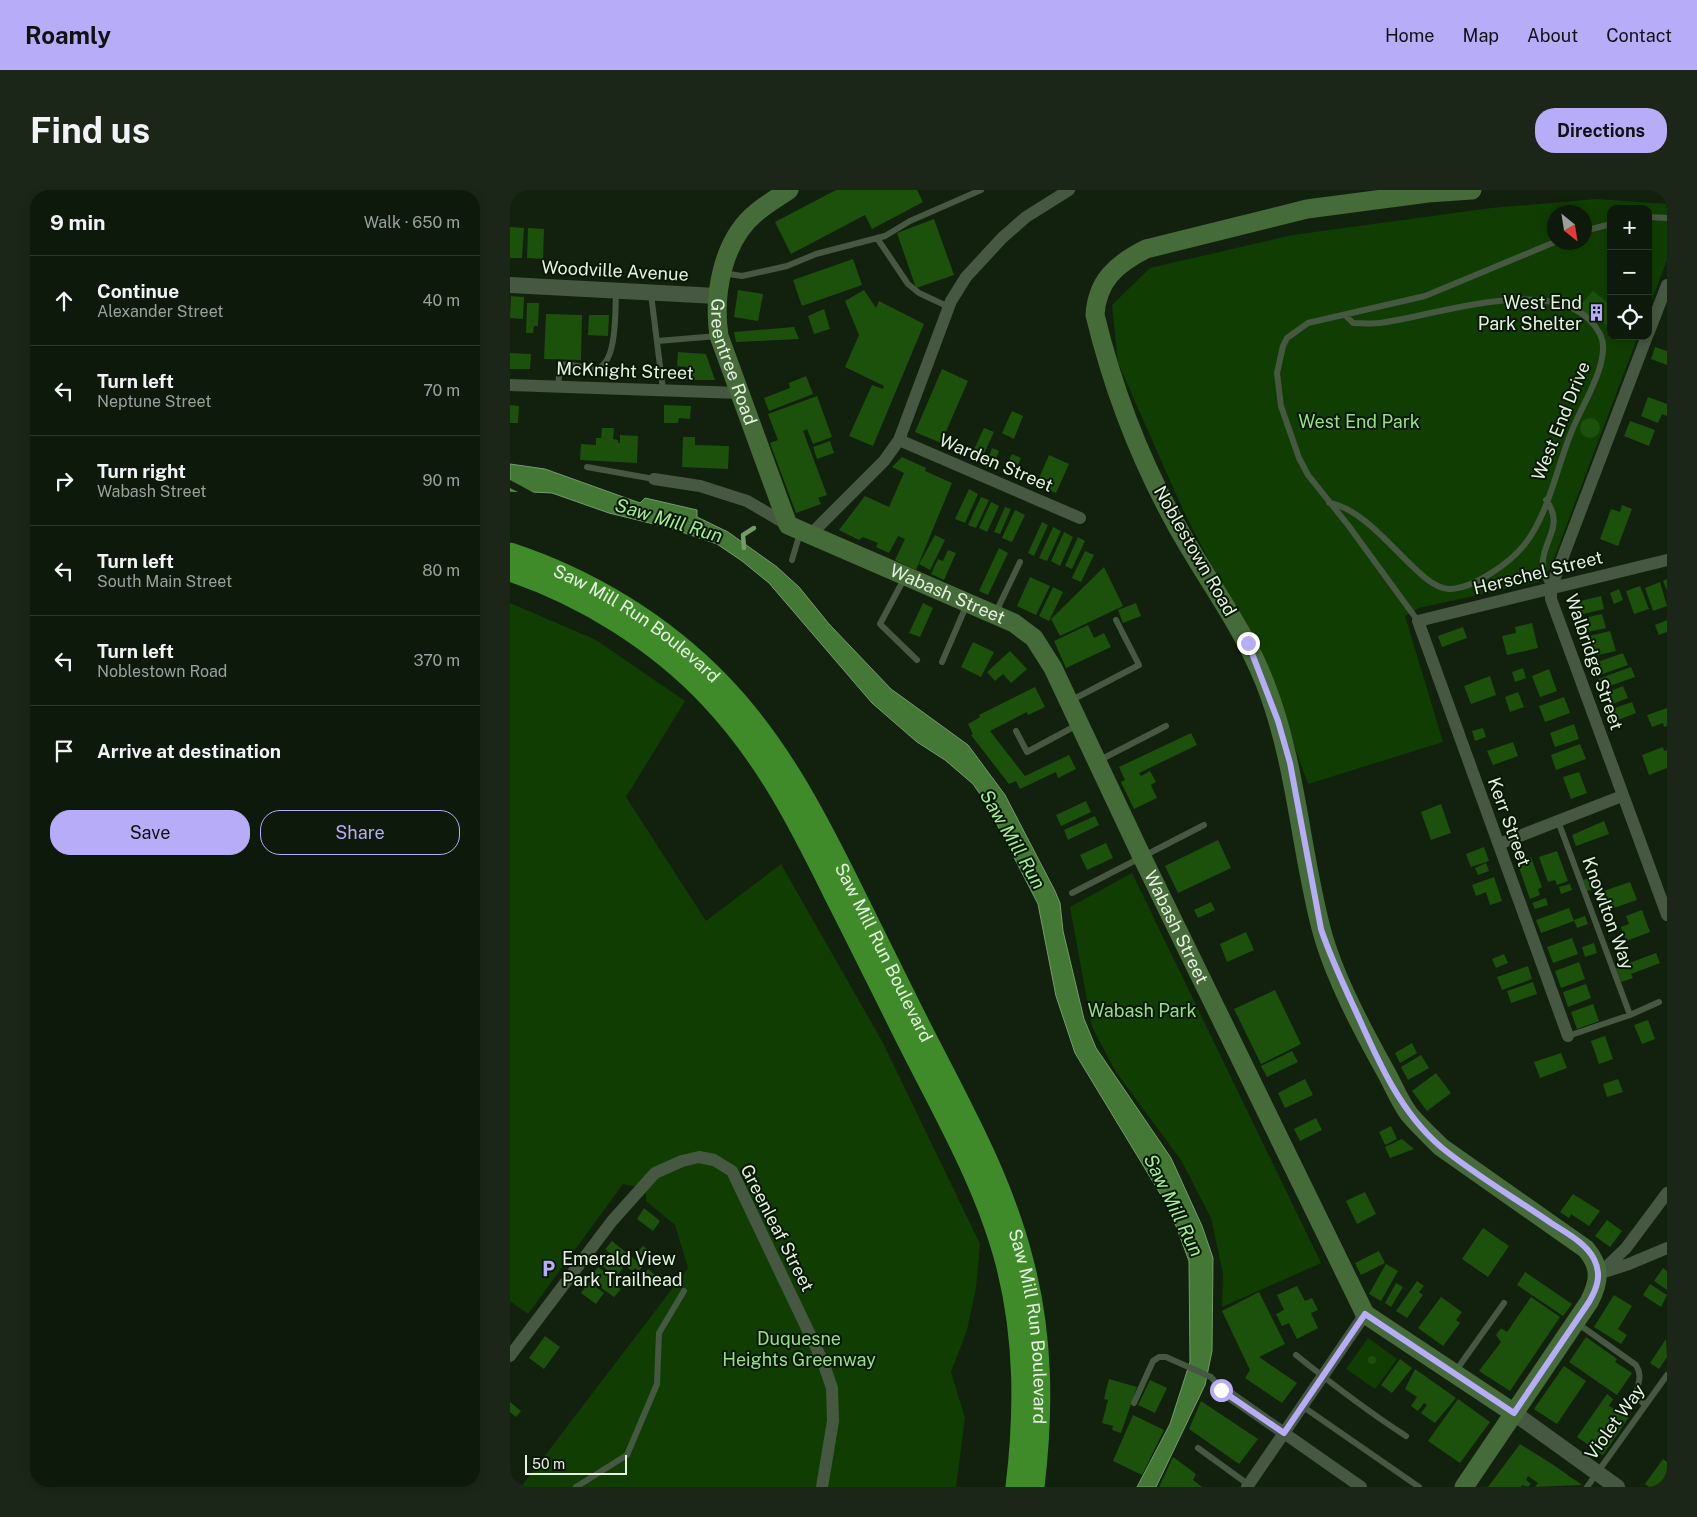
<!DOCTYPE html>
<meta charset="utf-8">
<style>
:root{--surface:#0d190a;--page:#1b2618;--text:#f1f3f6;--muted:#9aa09c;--line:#2d382b;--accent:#b6acf8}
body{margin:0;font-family:"Public Sans",sans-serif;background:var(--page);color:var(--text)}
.controls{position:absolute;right:15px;top:15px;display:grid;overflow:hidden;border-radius:10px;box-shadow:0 2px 8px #0003}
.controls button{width:45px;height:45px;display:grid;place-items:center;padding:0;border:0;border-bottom:1px solid var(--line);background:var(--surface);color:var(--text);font:25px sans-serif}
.compass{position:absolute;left:1037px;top:15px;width:45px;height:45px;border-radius:50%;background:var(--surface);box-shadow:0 2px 8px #0003;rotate:150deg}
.scale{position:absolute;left:15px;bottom:12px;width:102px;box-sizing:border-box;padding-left:5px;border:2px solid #e6f1e3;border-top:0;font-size:14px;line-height:18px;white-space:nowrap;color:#e6f1e3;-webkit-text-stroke:4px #081805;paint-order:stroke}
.stop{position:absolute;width:15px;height:15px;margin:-11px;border:4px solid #b6acf8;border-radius:50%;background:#fff}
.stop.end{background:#b6acf8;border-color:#fff;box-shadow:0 1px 5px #0008}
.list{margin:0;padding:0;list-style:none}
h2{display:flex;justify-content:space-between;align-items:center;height:65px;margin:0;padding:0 20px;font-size:21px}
h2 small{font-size:16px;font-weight:400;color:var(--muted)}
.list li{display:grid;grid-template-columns:32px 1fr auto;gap:15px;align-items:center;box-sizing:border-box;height:90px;padding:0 20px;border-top:1px solid var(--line)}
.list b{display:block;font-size:19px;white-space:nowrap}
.list p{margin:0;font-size:16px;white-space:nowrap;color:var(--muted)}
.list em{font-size:16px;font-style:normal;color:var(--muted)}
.actions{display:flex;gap:10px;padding:15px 20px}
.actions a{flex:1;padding:11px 0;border:1px solid var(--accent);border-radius:20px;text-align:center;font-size:18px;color:var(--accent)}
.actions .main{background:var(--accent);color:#111}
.icon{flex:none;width:28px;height:28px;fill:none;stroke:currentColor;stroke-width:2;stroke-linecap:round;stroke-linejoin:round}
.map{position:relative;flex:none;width:1157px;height:1297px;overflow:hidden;border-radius:20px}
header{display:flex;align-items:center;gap:30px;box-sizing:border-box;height:70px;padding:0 25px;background:var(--accent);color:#111}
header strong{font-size:24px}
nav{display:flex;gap:28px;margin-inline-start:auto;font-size:18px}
.intro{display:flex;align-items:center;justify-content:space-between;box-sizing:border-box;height:120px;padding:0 30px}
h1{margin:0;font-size:35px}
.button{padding:12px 22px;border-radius:20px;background:var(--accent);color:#111;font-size:18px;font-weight:700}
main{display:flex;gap:30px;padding:0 30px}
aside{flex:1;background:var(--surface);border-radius:20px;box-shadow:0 2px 8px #0003}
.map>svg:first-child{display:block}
.green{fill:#103e02;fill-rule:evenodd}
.water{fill:#437835;stroke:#749c69}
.pier{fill:#11210d}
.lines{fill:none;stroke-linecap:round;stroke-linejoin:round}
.stream{stroke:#749c69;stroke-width:4.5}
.building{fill:#1c510b}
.service{stroke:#465841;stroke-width:6}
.minor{stroke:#465841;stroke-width:12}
.tertiary{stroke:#465841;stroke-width:16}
.secondary{stroke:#446b38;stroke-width:19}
.trunk{stroke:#408b29;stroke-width:21}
.route{stroke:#b6acf8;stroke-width:6}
.labels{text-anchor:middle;stroke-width:4;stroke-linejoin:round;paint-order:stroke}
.street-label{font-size:18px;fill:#e6f1e3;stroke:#081805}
.poi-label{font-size:18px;fill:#e6f1e3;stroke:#081805;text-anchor:end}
.park-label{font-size:18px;fill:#96e084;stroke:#081805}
.water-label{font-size:19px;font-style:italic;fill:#a4ee91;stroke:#081805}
</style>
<header>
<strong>Roamly</strong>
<nav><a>Home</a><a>Map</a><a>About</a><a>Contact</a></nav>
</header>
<div class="intro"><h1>Find us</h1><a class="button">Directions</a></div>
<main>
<aside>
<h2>9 min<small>Walk · 650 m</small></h2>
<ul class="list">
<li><svg class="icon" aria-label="ahead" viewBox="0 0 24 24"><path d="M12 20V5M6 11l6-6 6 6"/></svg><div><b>Continue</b><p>Alexander Street</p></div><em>40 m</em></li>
<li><svg class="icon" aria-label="left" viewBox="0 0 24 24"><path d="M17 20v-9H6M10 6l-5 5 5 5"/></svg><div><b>Turn left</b><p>Neptune Street</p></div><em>70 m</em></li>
<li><svg class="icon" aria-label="right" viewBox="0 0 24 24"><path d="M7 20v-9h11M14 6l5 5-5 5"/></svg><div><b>Turn right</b><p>Wabash Street</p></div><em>90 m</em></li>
<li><svg class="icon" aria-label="left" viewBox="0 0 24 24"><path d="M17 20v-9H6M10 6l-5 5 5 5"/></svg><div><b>Turn left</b><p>South Main Street</p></div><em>80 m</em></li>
<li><svg class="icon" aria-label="left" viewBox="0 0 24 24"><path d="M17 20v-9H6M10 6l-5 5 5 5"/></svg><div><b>Turn left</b><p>Noblestown Road</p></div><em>370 m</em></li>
<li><svg class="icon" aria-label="arrive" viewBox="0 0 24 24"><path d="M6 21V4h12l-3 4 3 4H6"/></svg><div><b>Arrive at destination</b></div></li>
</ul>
<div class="actions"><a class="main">Save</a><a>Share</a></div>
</aside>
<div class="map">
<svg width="1157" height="1297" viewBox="0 0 1157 1297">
<rect width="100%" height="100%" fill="#11210d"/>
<path class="green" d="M1087,9L1157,14V70L1138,120V19H1101V146H1128L1040,379L1028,392L909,418L895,426L933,552L798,594L762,493L674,322L608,173L602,115L640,78L783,45L981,18ZM1044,22H1074V52H1044Z
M0,413L86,450L175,511L116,607L196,731L271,674L373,853L470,1054L466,1098L457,1140L441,1182L455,1228L446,1297H11L178,1078L165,1035L136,1011V999L113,994L18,1124L0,1111Z
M622,683L811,1073L712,1117L713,1083L701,1028L671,970L606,882L582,837L560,717Z
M858,1148L887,1169L865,1199L836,1179Z"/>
<path class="water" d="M0,274L35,279L130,313L135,308L187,320V327L218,342L267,377L289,397L319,434L381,499L458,555L495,605L545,701L550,713L553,741L574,829L586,858L661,968L692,1036L703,1068L702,1161L695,1195L646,1297H627L660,1234L680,1172L679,1071L666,1036L651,1005L565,863L546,806L528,714L475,611L463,594L435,570L407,552L362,513L259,393L232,371L207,354L160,338L99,323L42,303L0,301Z"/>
<path class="pier" d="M0,290L26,304H12L0,298Z"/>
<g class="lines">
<path class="stream" d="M234,358L233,345L244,338"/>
</g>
<path class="building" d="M326,0H407L413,12L362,39L355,25L281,64L265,32Z
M424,29L444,85L406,98L387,43Z
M0,37L14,38L12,68H0Z
M18,38L34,39L33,69L17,68Z
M343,69L352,95L292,116L283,90Z
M228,100L253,104L248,131L224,127Z
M354,100L366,118L369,111L414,134L363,256L339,246L362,195L373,199L374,196L335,177L349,145L335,111Z
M1083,101L1099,114L1101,112V139L1086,127L1082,132L1067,119Z
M1,106L14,107L13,129L0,128Z
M17,113H29L28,136H24L23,143H16Z
M314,119L320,139L304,144L298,126Z
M36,124L72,125L71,170L34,169Z
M79,125H99L98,146L78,145Z
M284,137L289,149L226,152L224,142Z
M1145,157L1157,161V175L1141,169Z
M168,162L196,164L205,190H176L177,177L167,176Z
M0,163L21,164L20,179H0Z
M432,179L458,191L431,253L405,242Z
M296,186L303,204L259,221L254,208L280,198L279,193Z
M307,206L322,247L303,254L297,239L293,241L317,305L308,308L311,314L286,323L260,253L268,250L258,224Z
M1138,207L1157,214V226L1152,224L1148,233L1131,226Z
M0,215L9,216L8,233H0Z
M154,215L181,216L180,229L169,228L168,233H154Z
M502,221L513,226L504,249L492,243Z
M1070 238a10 10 0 1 1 20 0a10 10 0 1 1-20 0Z
M1120,231L1145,240L1139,256L1114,246Z
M92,238H104L103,249L108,250V253H110V245L128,246L127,273L70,270L71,254L86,255V248H91Z
M474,238L484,242L471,270L461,266Z
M173,247H185V255L219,256L218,279L172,277Z
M320,251L324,263L307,269L303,257Z
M482,258L489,261L482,279L475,277Z
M502,264L511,268L504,285L494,281Z
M539,265L559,274L546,303L526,295Z
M392,267L416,278L415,281L442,293L406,380L385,370L395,349L388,346L379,363L366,357L368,353L353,347L349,350L329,340L355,306L379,317L394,283L382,277Z
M459,299L468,304L455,333L445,329Z
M471,307L479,310L466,338L458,335Z
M481,312L489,316L477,342L469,338Z
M1112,315L1122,319L1108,356L1090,349L1101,319L1110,322Z
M495,317L501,319L490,344L484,342Z
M505,320L515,325L502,352L492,348Z
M532,332L538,335L524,366L518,363Z
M543,337L551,341L537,371L529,368Z
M554,342L563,347L550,376L541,371Z
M425,345L435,350L420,380L409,374Z
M568,347L575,351L562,379L555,376Z
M489,358L498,363L478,405L469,401Z
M438,360L446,363L434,390L421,384L428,369L433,371Z
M575,361L584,365L571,392L562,388Z
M594,377L613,416L550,446L541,429Z
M520,387L540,396L526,425L507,416Z
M1157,389V401L1153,391Z
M1150,392L1157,416L1143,421L1135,398Z
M1130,396L1139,419L1124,424L1116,401Z
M543,397L553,402L539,431L529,426Z
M1109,399L1113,410L1104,414L1100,403Z
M1091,406L1094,419L1065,426L1062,413Z
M413,413L423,418L410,447L399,443Z
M626,413L631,426L613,433L608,420Z
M1092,424L1096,438L1069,444L1065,430Z
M1157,430V442L1149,445L1145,435Z
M1022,433L1028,458L997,465L992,446L1006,443L1005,437Z
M578,435L584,448L594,443L601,457L556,478L544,451Z
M953,437L957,448L932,457L928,446Z
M1100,441L1106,461L1080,467L1075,447Z
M463,452L484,462L471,487L451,477Z
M500,461L517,479L501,493L493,484L485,491L477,482Z
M1113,463L1118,475L1084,487L1079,475Z
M1121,477L1125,487L1091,499L1088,489Z
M1013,478L1016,488L1005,492L1002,482Z
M1039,479L1047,501L1030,507L1022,486Z
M980,486L986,505L961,514L954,496Z
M1113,496L1118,508L1100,515L1096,503Z
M525,497L535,517L518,525L517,522L480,541L515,586L559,565L566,579L548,588L546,582L510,599L506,591L499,594L461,545L463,544L458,534L470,527L469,525Z
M1008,502L1014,517L1000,522L995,507Z
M1054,507L1060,523L1035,532L1029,516Z
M1122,512L1126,523L1103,532L1099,520Z
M1157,518V536L1154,537L1153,533L1142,537L1137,525Z
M1064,534L1069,549L1045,557L1040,543Z
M973,538L976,547L965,551L962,541Z
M681,543L687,555L629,583L631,586L640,581L646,592L641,595L647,608L624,619L611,592L615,590L609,577Z
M1003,552L1008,566L983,575L977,561Z
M1070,554L1076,569L1046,580L1041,565Z
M1153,557L1154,561L1157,560V578L1139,585L1132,565Z
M1069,582L1077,603L1061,609L1053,587Z
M576,611L581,622L551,636L546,625Z
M931,614L941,643L921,650L911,622Z
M585,626L589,635L558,650L554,640Z
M1094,631L1099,644L1066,656L1062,645Z
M708,650L721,678L668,703L655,676Z
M596,653L603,668L577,680L570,665Z
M974,657L979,671L961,677L956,664Z
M1047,661L1058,691L1047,695L1045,690L1038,692L1029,667Z
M1021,667L1032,697L1028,699L1030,705L1020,709L1007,672Z
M976,673L979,681L968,685L965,678Z
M1084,686L1088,697L1077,701L1073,690Z
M984,687L992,711L980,715L976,702L966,706L962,695Z
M1120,692L1127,710L1095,721L1088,703Z
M1060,694L1062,700L1051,704L1049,697Z
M1036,708L1038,715L1025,719L1022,713Z
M701,712L705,720L688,728L684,720Z
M1059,718L1064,731L1031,743L1026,730Z
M1132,720L1140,742L1116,751L1111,737L1119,734L1116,726Z
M1075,726L1078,734L1067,738L1064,730Z
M736,742L744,760L717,772L710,754Z
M1062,748L1068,764L1043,773L1037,757Z
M1084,753L1087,763L1075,767L1072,757Z
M1146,763L1150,773L1121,784L1123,788L1111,792L1106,778Z
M994,764L998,773L986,778L982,769Z
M1069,772L1075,789L1051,798L1045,781Z
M1018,776L1022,789L992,800L987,787Z
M1023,792L1027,804L1001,813L997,801Z
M1076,794L1081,808L1058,817L1053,802Z
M765,800L791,854L751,874L724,819Z
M1083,814L1089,831L1067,839L1061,822Z
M1138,830L1145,849L1132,854L1124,835Z
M1095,846L1103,869L1089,874L1081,851Z
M902,853L907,863L890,873L885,863Z
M782,861L788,872L757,887L751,876Z
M1051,863L1057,878L1030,888L1024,872Z
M911,865L919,878L898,890L891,877Z
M926,883L941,903L917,921L902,901Z
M795,889L803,905L775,918L768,903Z
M1108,889L1113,902L1097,907L1093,894Z
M806,928L812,940L790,951L784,939Z
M881,936L887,949L875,955L869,942Z
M892,949L904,959L880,968L875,957Z
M855,1002L866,1024L847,1034L836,1011Z
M1063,1004L1090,1021L1079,1036L1061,1024L1059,1028L1050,1022Z
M134,1018L150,1031L143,1041L127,1029Z
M1097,1030L1112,1041L1100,1057L1085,1046Z
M973,1038L999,1056L978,1087L952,1069Z
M102,1051L133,1076L129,1081L125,1078L122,1081L95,1059Z
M133,1056L140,1061L135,1068L127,1062Z
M869,1061L875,1073L851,1085L845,1073Z
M97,1067L113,1078L106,1087L91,1075Z
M876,1074L888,1081L871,1111L859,1104Z
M88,1077L106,1090L104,1094L111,1099L104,1107L79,1089Z
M1153,1078L1157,1081V1100L1144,1091Z
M138,1079L149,1088L144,1093L133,1085Z
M1015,1082L1062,1114L1053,1126L1007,1095Z
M907,1091L914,1096L909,1102L913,1105L897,1128L886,1121Z
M79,1092L94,1103L86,1114L71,1103Z
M886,1093L893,1097L881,1117L875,1113Z
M1140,1094L1157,1105L1151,1117L1133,1105Z
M787,1096L795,1111L802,1108L808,1120L801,1123L808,1138L787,1149L779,1133L772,1136L766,1124L774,1120L767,1105Z
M749,1102L775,1154L749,1167L787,1193L772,1213L735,1188L740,1180L712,1121Z
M1104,1105L1122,1116L1108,1139L1117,1145L1111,1154L1084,1137Z
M931,1107L952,1122L946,1130L950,1133L933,1156L908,1138Z
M1021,1107L1050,1127L1000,1201L969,1181L991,1152L986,1145L991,1138L997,1142Z
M35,1146L50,1157L34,1179L19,1168Z
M1076,1147L1107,1169L1105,1172L1122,1183L1107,1205L1059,1172Z
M1156,1149L1157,1167L1149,1179L1140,1173Z
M858 1170a4 4 0 1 1 8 0a4 4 0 1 1-8 0Z
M890,1169L902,1178L882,1203L871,1195Z
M1054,1176L1076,1191L1047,1234L1024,1219Z
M905,1179L946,1208L925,1233L911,1223L917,1215L914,1213L908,1221L901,1216L907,1207L895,1199Z
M599,1189L627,1197L611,1243L602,1240L603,1236L592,1233L598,1210L594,1209Z
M640,1190L657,1198L645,1223L628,1215Z
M1097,1204L1103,1209L1099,1216L1119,1227L1093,1265L1067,1247Z
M948,1209L980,1232L950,1273L918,1251Z
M691,1211L748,1249L729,1274L679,1239Z
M0,1212L11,1221L6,1227L0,1222Z
M623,1225L654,1240L632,1285L603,1271Z
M1010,1254L1042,1274L1072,1295L1025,1297L1028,1293L1018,1286L1016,1290L1021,1294L1018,1297L1012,1295L1011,1297H978Z
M663,1267L686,1284L683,1290L692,1297H649Z
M1153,1269L1157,1272V1297H1139L1135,1294Z"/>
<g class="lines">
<path class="service" d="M1138,27L1157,28
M1074,41L1101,34
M367,48L398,94L409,103L439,117
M213,83L232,86L277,76L306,64L375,46L400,31L471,0
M141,104L153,200
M147,151L208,146
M48,197L50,175C63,172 72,179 84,179C108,178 105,119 106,102
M77,277L144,289
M1036,310C1061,343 1015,359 1041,398
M819,313C865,320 908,399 939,399C963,399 1000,373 1015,354C1038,325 1047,277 1061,243C1070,219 1085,198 1091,173C1093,163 1095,154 1090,144C1055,78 926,126 870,133C861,134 852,133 843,133L835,125
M282,370L290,343
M395,387L370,434L407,470
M485,424L510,372
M908,431L838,335L798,285L789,268L771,216L767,183L773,156L777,148L798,133L915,106L1045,52
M432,472L457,414
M560,511L629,475L606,430
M506,541L517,562L569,534
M588,571L656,536
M1048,631L1120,825
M562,703L694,635
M1058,846L1120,825L1149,812
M1067,1133L1126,1175C1137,1193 1117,1200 1135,1215
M786,1165C822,1194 857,1221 896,1246
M945,1182L994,1113
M624,1213L643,1171L649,1167H656L701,1187L711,1199
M792,1216L909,1297
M688,1258L739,1295
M66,1297L117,1265L147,1194L149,1143L174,1101
M1077,1297L1157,1185"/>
<path class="minor" d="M1138,144L1157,95
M1137,146L1041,398V409L1157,725
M0,195L229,203
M389,250L570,328
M144,289L190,296L237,311L278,335
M300,345L374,271L389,250L441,111L456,87L492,48L516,27L559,0
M989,654L1112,606
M1058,846L908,431L1157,370
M1091,1083L1119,1074L1157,1058
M1089,1084L1116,1058L1157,1003
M0,1166L102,1031L145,983L172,971L189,967L204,970L222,981L313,1172L322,1198L323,1231L312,1297
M711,1199L851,1297
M737,1297L855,1124"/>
<path class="tertiary" d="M0,95L207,106
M1004,1223L1107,1297"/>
<g class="secondary">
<path id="s1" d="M279,0C268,7 257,14 247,22C212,50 203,105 209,146L278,335L504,433L524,448L543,478L632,667L855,1124L1004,1223"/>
<path d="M954,1297L1079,1112C1090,1091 1091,1077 1076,1059L931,957C920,946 909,936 899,924C890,912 884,897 877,884C853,841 823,785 811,738C790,657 786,572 755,493C733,437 697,390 668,338C631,272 603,199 585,125C587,91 606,74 636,59L797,19L918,3L962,0"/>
</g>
<g class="trunk">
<path id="s2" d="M0,363C79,389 153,434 211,494C266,551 302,619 337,689C359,733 381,777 403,822C443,902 491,983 513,1071C533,1146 533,1221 524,1297"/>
<path d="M0,381C74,406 146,451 200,508C255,566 289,633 324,704C347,749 369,794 391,838C429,915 476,993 497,1077C515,1150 515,1222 506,1297"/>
</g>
</g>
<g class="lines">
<path class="route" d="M711,1200L774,1243L855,1124L1004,1223L1079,1112C1087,1098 1092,1085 1084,1069C1076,1053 1055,1042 1041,1033C1005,1008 965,985 931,957C891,923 869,873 848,826C835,798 821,769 811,739L780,573L768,531L738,453"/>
</g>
<defs>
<symbol id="building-bare" viewBox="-9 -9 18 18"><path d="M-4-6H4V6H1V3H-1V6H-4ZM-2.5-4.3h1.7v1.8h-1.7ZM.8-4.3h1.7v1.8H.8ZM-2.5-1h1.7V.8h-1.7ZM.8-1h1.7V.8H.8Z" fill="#b6acf8" stroke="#081805" stroke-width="2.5" paint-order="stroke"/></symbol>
<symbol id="parking-bare" viewBox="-9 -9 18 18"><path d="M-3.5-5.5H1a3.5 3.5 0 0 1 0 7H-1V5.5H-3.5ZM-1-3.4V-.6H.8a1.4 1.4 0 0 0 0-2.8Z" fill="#b6acf8" stroke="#081805" stroke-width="2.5" paint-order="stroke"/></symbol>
</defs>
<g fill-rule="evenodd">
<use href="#building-bare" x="1074" y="110" width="25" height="25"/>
<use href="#parking-bare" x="26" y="1066" width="25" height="25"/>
</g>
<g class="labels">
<g class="street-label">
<text transform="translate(105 81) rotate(3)" y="6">Woodville Avenue</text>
<text dy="6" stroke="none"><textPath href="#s1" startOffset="202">Greentree Road</textPath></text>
<text transform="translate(115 181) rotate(2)" y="6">McKnight Street</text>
<text transform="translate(1051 231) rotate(-68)" y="6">West End Drive</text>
<text transform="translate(486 273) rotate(23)" y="6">Warden Street</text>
<text transform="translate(685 361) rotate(60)" y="6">Noblestown Road</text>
<text transform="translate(1028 383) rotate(-14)" y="6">Herschel Street</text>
<text dy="6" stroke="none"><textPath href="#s1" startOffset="549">Wabash Street</textPath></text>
<text dy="6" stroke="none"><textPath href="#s2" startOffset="146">Saw Mill Run Boulevard</textPath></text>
<text transform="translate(1084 472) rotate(71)" y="6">Walbridge Street</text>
<text transform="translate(999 632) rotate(70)" y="6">Kerr Street</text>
<text transform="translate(1098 723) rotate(70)" y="6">Knowlton Way</text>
<text dy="6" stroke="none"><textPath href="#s1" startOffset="969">Wabash Street</textPath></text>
<text dy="6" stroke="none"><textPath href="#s2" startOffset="566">Saw Mill Run Boulevard</textPath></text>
<text transform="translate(267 1038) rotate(63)" y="6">Greenleaf Street</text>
<text dy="6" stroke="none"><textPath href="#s2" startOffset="971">Saw Mill Run Boulevard</textPath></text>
<text transform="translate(1105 1232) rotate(-54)" y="6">Violet Way</text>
</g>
<g class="poi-label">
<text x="1072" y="119">West End<tspan x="1072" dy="21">Park Shelter</tspan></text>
<text x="52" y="1075" text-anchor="start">Emerald View<tspan x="52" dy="21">Park Trailhead</tspan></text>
</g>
<g class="park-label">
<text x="849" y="238">West End Park</text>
<text x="632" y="827">Wabash Park</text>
<text x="289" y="1155">Duquesne<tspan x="289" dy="21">Heights Greenway</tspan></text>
</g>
<g class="water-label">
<text transform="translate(159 330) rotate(17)" y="7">Saw Mill Run</text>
<text transform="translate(503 649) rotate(60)" y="7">Saw Mill Run</text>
<text transform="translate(664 1015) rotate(64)" y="7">Saw Mill Run</text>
</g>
</g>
</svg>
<div class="controls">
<button>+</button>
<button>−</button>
<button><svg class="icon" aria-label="locate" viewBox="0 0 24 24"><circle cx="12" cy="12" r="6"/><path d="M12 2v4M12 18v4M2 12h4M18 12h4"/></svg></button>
</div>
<svg class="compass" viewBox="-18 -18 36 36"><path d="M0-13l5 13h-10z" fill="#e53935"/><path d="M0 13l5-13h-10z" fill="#9aa09c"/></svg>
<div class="scale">50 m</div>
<div class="stop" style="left:711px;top:1200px"></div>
<div class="stop end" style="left:738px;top:453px"></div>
</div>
</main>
